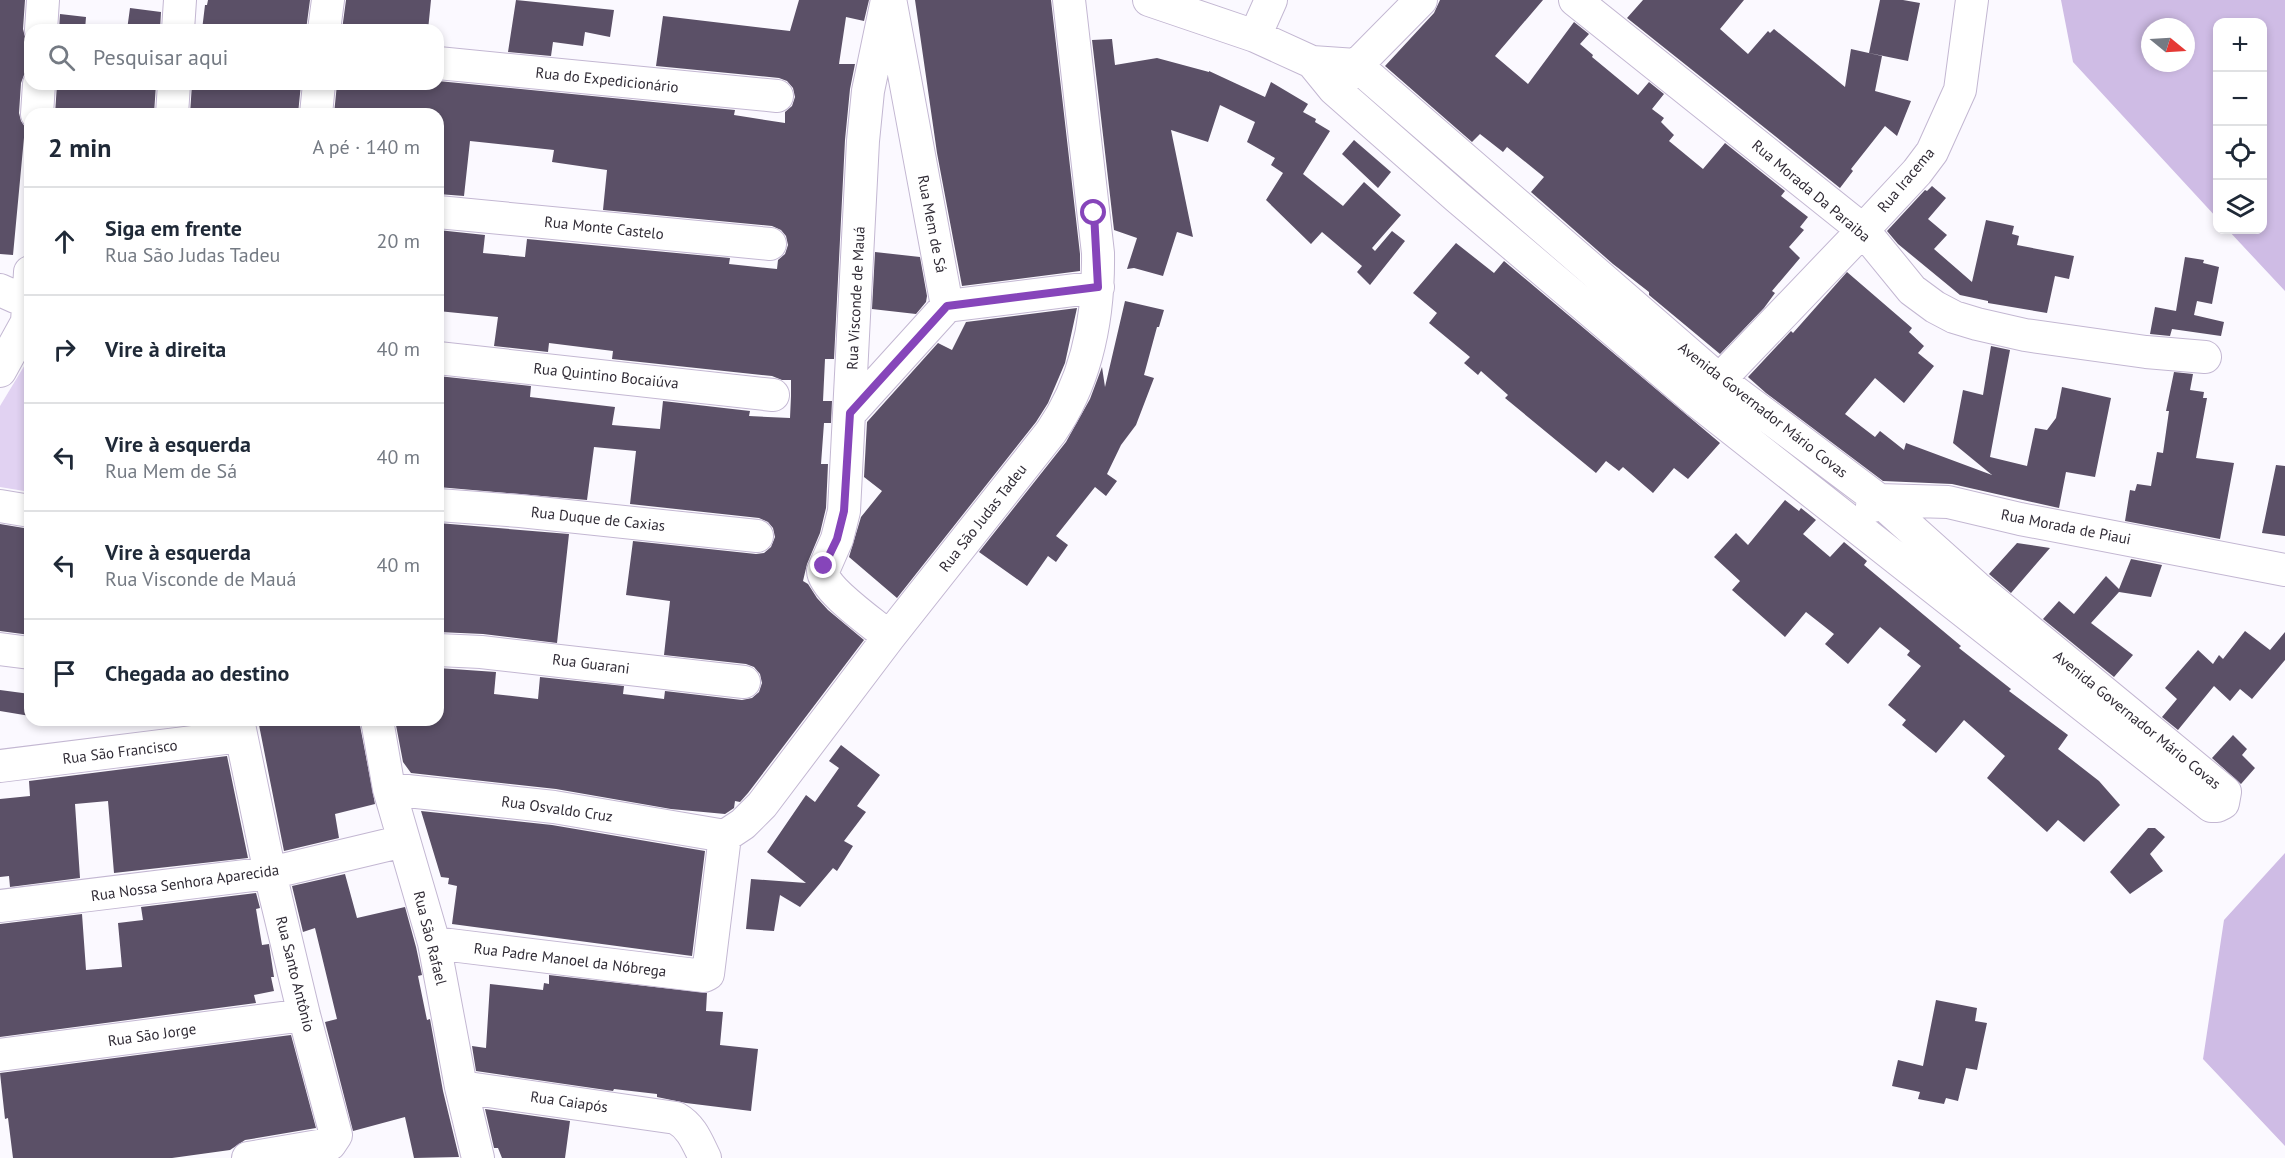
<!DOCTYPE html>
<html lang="pt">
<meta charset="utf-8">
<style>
:root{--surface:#fff;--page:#f2f2f3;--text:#1f2937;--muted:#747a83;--line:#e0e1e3}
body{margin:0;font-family:"PT Sans",sans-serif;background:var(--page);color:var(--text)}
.controls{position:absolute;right:18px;top:18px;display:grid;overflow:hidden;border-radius:12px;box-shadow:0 3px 9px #0003}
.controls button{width:54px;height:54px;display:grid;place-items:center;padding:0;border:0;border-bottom:2px solid var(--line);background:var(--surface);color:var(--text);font:30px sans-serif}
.compass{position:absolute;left:2141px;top:18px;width:54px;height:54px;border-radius:50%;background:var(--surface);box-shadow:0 3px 9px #0003;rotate:108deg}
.stop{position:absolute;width:18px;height:18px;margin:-14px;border:4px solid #8645ba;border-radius:50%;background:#fff}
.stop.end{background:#8645ba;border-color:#fff;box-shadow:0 2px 6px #0008}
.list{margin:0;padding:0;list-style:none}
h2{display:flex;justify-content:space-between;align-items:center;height:78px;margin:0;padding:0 24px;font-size:26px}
h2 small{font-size:20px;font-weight:400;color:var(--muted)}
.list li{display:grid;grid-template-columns:39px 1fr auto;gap:18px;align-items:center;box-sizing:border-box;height:108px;padding:0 24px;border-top:2px solid var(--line)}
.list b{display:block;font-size:22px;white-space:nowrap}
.list p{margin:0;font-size:20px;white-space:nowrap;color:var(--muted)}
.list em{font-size:20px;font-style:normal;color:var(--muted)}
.icon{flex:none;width:33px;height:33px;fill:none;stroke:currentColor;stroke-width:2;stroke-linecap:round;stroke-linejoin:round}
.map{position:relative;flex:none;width:2285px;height:1158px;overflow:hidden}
.search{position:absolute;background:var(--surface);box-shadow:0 3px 9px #0003;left:24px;top:24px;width:420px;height:66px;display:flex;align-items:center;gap:15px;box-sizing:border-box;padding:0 21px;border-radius:18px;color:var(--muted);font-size:22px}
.panel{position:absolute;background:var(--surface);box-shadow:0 3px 9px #0003;left:24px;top:108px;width:420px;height:618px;border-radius:18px}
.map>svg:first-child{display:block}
.green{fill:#e1d2f2}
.forest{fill:#cfbce5;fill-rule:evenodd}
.building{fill:#5b5067}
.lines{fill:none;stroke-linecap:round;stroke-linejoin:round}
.minor-casing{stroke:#c3b7d2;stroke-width:34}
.minor{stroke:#fff;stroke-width:32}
.route{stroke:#8645ba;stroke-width:8}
.labels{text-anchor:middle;stroke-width:6;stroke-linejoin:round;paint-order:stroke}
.street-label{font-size:15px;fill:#312c36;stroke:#fff}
</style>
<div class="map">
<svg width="2285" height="1158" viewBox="0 0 2285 1158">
<rect width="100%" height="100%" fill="#fbf9ff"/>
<path class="green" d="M26,363L30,391V492L0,487V406Z"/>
<path class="forest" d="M2061,0H2285V291L2228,230H2262V22H2218L2217,218L2073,62ZM2150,27H2186V63H2150Z
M2285,853V1146L2203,1059L2224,920Z"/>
<path class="building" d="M0,0H25L23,29L25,37L30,44V69L24,75L21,83L19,113L21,121L25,127L13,255L0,254Z
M208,0H310L306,30H202L205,5H207Z
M346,0H431L428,30H342Z
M516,0L614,10L610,37L585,32L583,46L553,42L551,56L508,52Z
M799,0H869L864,21L846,17L839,64H855L850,89L845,140L834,359H825L823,401H832L831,423H824L821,464H828L826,508L820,533L807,564L803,581L808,584L817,598L828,610L864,640L748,793L740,802L735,801L734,808L725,814L671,809L556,789L411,773L403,762L395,720H438V668L496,672L494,694L538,699L540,677L624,686L623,694L664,699L665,691L742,700L752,698L759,692L762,683L760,674L754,667L746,664L664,655L670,601L626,595L633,541L756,554L764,553L771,547L775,537L773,528L768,522L759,518L630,504L636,451L594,447L587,500L438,487V376L531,386L530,397L615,407L612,425L660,429L663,401L750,411L749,416L790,418L791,396V380H782L772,376L612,359L613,351L549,343L548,352L494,346L498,317L438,311V230L485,235L483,253L525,257L527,239L730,258L729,264L777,269L778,260L785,254L788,245L786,236L781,230L772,226L603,210L607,170L552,162L554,150L470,141L464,196L438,194V114H334L337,84H438V81L735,110L734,115L785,123V112L792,106L795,97L793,88L787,81L779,78L656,66L663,16L790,31Z
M915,0H1051L1080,254V271L962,286L937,153Z
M1440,0H1543L1495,56L1528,84L1574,22L1589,34L1580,44L1593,55L1592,57L1638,95L1649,82L1664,94L1652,109L1664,118L1661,122L1674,135L1669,141L1703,169L1725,143L1785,191L1781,196L1808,217L1800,227L1804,230L1789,247L1800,258L1772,291L1775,293L1764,308L1720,354L1649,295V292L1613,264L1531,192L1544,177L1507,147L1503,152L1480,134L1472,142L1385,66L1434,13Z
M1643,0H1744L1720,29L1748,54L1768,31L1770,33L1774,29L1845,87L1851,49L1882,56L1875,91L1911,101L1897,136L1885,126L1851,169L1853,171L1840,188L1627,18Z
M1880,0H1903L1920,3L1908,61L1869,53Z
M130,8L161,12L160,30H127Z
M60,14L86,17L85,30H59Z
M1112,39L1115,65L1157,58L1209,72V71L1265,97L1271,82L1308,104L1303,112L1316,119L1315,122L1330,131L1303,174L1343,206L1364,182L1401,215L1372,248L1375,251L1392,231L1405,241L1370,285L1357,272L1362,266L1322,232L1311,244L1266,200L1283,173L1271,165L1275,158L1247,142L1255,122L1220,105L1208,142L1171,130L1193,237L1177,232L1163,276L1134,268L1127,269L1137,238L1114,230L1092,40Z
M57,84H156L154,114H55Z
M192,84H301L298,114H190Z
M1354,140L1391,172L1378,188L1342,154Z
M1932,186L1946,198L1928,219L1947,235L1934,249L1972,282L1986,220L2014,226L2012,234L2019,236L2017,245L2074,256L2069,279L2055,276L2047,313L1988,303V301L1960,295L1898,244L1887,231L1925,190L1927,191Z
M1456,243L1494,273L1504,261L1720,443L1688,479L1674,468L1653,493L1623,467L1619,471L1606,461L1596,473L1505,398L1508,395L1481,371L1478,375L1464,363L1470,357L1429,323L1437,313L1413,293Z
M875,252L920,257L927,296L926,302L916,314L872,309Z
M2185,257L2204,260L2203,263L2219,267L2212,304L2197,301L2194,315L2224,322L2221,336L2172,329L2170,336L2150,334L2155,307L2176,311Z
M1847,272L1912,328L1909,332L1924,346L1918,353L1934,366L1904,403L1875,378L1845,414L1875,437L1880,431L1904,450L1906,443L1992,475L1953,443L1963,390L1983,395L1991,346L2010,350L1990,457L2027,466L2035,428L2047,430L2056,418L2062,387L2111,398L2095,477L2066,472L2059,508L1952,484L1883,481L1766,393L1748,377L1791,331L1793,333Z
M1125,301L1164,310L1159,327H1157L1144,375L1154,378L1136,425L1121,445L1107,474L1117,481L1106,496L1095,487L1056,536L1068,545L1056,562L1048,556L1027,586L979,552L1066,442L1090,399L1102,367L1105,387Z
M1077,308L1065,363L1048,403L1036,422L897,598L849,557L861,517L882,491L864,477L867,422L938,343L952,350L966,322Z
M2174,372L2193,374L2190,390L2204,392L2203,398H2207L2196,458L2234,463L2220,539L2125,521L2130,490L2135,491L2137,484L2151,486L2157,452L2163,453L2169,411H2166Z
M2276,465L2285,466V536L2262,533Z
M1785,500L1799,511L1801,508L1816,520L1803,534L1830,557L1844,542L1867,561L1864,565L1961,646L1959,648L2011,689L2009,691L2068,735L2058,749L2099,781L2120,805L2084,842L2058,820L2047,832L1987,778L2005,756L1964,720L1936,753L1902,725L1906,720L1888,705L1921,666L1907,655L1910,651L1880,627L1848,664L1825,644L1834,634L1806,612L1785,637L1732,590L1740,581L1714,557L1736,533L1748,545Z
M438,523L569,534L557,643L483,634L438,632Z
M0,524L30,529V635L0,631Z
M2017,543L2050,548L2011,593L1989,574Z
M2131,559L2162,565L2151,597L2119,592L2091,623L2133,655L2114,677L2043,619L2059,601L2074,614L2106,576L2119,589Z
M2245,631L2270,650L2285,632V660L2252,699L2240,689L2230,701L2214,686L2178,730L2162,717L2177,699L2165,688L2198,650L2213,664L2219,655L2223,659Z
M0,690L30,694V716L0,711Z
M258,720H359L375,804L335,814L339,838L284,851Z
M2233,735L2247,749L2242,755L2255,768L2241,784L2212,758Z
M841,745L880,775L857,806L866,812L844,841L853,846L837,871L833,868L800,907L780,895L774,931L746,929L751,879L806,883L767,852L806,795L815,802L839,768L829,761Z
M227,756L248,858L114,873L108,801L75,804L80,878L10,887L9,876L0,877V799L30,796L29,781Z
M421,811L552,825L705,851L692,956L452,924L457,886L448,884L449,878L441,877Z
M2148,828H2155L2165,837L2150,854L2163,871L2130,894L2110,872Z
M345,874L357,918L405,907L416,947L422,975L418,976L427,1020L430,1019L443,1091L459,1157L414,1158L405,1117L353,1131L325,1022L337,1019L315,928L303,932L292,886Z
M256,893L260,908L256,909L262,945L269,944L274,977H271L274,991L254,995L256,1003L0,1037V924L82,914L86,970L122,967L118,923L143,920L141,907Z
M549,975L707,993L706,1011L723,1012L720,1045L758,1049L751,1111L686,1103L657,1097V1094L614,1089L613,1091L476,1071L472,1046L486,1048L490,984L543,990L544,983L549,984Z
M1936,1000L1977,1008L1975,1021L1987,1023L1977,1070L1966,1068L1958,1101L1946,1098L1944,1104L1918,1099L1920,1092L1892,1086L1898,1060L1923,1066Z
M291,1035L316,1128L245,1140L230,1150L172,1158H13L8,1118L5,1119L0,1073Z
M485,1109L570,1121L565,1158H502L498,1148H494Z"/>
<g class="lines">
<defs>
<path id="minor" d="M887,0L868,91L863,141L844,511L837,539L823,571C824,590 874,624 889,637
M1149,0L1255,36L1312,62L1356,65L1718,379L1879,500L1976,587L2225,792L2223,803L2217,806H2211L1698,402L1457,197L1334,89L1312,62
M1575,0L1863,230L1912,290L1935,307L1954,317L1977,324L2025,335L2146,352L2205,357
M41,30L43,0
M178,30L180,0
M324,30L328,0
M1255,36L1271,0
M438,63L777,96
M1341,81L1421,0
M37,114L39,84
M172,114L174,84
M316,114L319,84
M438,212L770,244
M30,272L27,322L30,340
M0,290L29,303
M947,306L1098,287
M438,358L773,395
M0,371L27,322
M1705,395L1863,230L1917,172L1932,152L1960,90L1972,0
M850,413L947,306L891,4
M438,505L520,511L757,536
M0,506L30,511
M1872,506L1879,500L1948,502L2020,519L2285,570
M0,649L30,653
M438,650L481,652L744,682
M238,720L270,873L304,1015L336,1135L330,1144L248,1158
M377,720L389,789L434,943L461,1087L478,1158
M0,766L241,736
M389,789L554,807L725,836
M0,906L270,873L404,841
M434,943L704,976L708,974L725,836L743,824L762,805L889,637L1051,432C1088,379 1099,317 1098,253L1069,0
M0,1055L304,1015
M461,1087L676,1118C692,1127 697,1142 705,1158"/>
</defs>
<use href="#minor" class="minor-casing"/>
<use href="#minor" class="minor"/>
</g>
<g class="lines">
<path class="route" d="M824,566L837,539L844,511L850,413L947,306L1098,287L1094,213"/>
</g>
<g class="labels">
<g class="street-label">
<text transform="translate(607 80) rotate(6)" y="5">Rua do Expedicionário</text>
<text transform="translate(1906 180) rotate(-50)" y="5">Rua Iracema</text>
<text transform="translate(1811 191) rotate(40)" y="5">Rua Morada Da Paraiba</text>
<text transform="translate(932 224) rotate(79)" y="5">Rua Mem de Sá</text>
<text transform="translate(604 228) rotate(6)" y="5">Rua Monte Castelo</text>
<text transform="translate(856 298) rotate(-87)" y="5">Rua Visconde de Mauá</text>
<text transform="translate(606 376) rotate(6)" y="5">Rua Quintino Bocaiúva</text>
<text transform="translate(1763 410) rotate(38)" y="5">Avenida Governador Mário Covas</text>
<text transform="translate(983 518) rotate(-52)" y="5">Rua São Judas Tadeu</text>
<text transform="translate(598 519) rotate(6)" y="5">Rua Duque de Caxias</text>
<text transform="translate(2066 527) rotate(11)" y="5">Rua Morada de Piaui</text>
<text transform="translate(591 664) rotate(7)" y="5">Rua Guarani</text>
<text transform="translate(2137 720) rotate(39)" y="5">Avenida Governador Mário Covas</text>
<text transform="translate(120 752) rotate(-7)" y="5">Rua São Francisco</text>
<text transform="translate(557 809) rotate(8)" y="5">Rua Osvaldo Cruz</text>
<text transform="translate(185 883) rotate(-8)" y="5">Rua Nossa Senhora Aparecida</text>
<text transform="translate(430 938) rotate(76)" y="5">Rua São Rafael</text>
<text transform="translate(570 960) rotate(7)" y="5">Rua Padre Manoel da Nóbrega</text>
<text transform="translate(295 974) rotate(76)" y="5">Rua Santo Antônio</text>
<text transform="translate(152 1035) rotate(-8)" y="5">Rua São Jorge</text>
<text transform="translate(569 1102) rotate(8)" y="5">Rua Caiapós</text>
</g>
</g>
</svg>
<div class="controls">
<button>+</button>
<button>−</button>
<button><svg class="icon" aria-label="locate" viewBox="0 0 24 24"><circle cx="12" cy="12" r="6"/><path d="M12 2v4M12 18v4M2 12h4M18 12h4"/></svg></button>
<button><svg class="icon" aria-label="layers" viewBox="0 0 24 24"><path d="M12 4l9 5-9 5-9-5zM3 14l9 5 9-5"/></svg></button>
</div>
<svg class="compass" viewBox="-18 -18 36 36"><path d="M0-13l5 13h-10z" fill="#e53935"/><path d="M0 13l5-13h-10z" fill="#747a83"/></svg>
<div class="stop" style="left:1094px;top:213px"></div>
<div class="stop end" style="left:824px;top:566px"></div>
<div class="search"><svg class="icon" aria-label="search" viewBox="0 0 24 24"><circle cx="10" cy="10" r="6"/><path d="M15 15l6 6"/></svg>Pesquisar aqui</div>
<section class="panel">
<h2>2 min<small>A pé · 140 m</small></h2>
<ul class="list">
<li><svg class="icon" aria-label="ahead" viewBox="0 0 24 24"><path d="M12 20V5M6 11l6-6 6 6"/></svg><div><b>Siga em frente</b><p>Rua São Judas Tadeu</p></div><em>20 m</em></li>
<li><svg class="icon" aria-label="right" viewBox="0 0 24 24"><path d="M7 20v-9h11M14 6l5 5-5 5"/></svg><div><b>Vire à direita</b></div><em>40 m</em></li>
<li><svg class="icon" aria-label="left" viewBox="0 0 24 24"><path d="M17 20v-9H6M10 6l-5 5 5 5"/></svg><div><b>Vire à esquerda</b><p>Rua Mem de Sá</p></div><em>40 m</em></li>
<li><svg class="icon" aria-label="left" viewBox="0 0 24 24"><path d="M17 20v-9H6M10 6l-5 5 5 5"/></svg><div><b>Vire à esquerda</b><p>Rua Visconde de Mauá</p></div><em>40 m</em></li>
<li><svg class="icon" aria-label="arrive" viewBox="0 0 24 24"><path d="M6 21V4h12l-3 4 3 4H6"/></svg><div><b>Chegada ao destino</b></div></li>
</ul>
</section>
</div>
